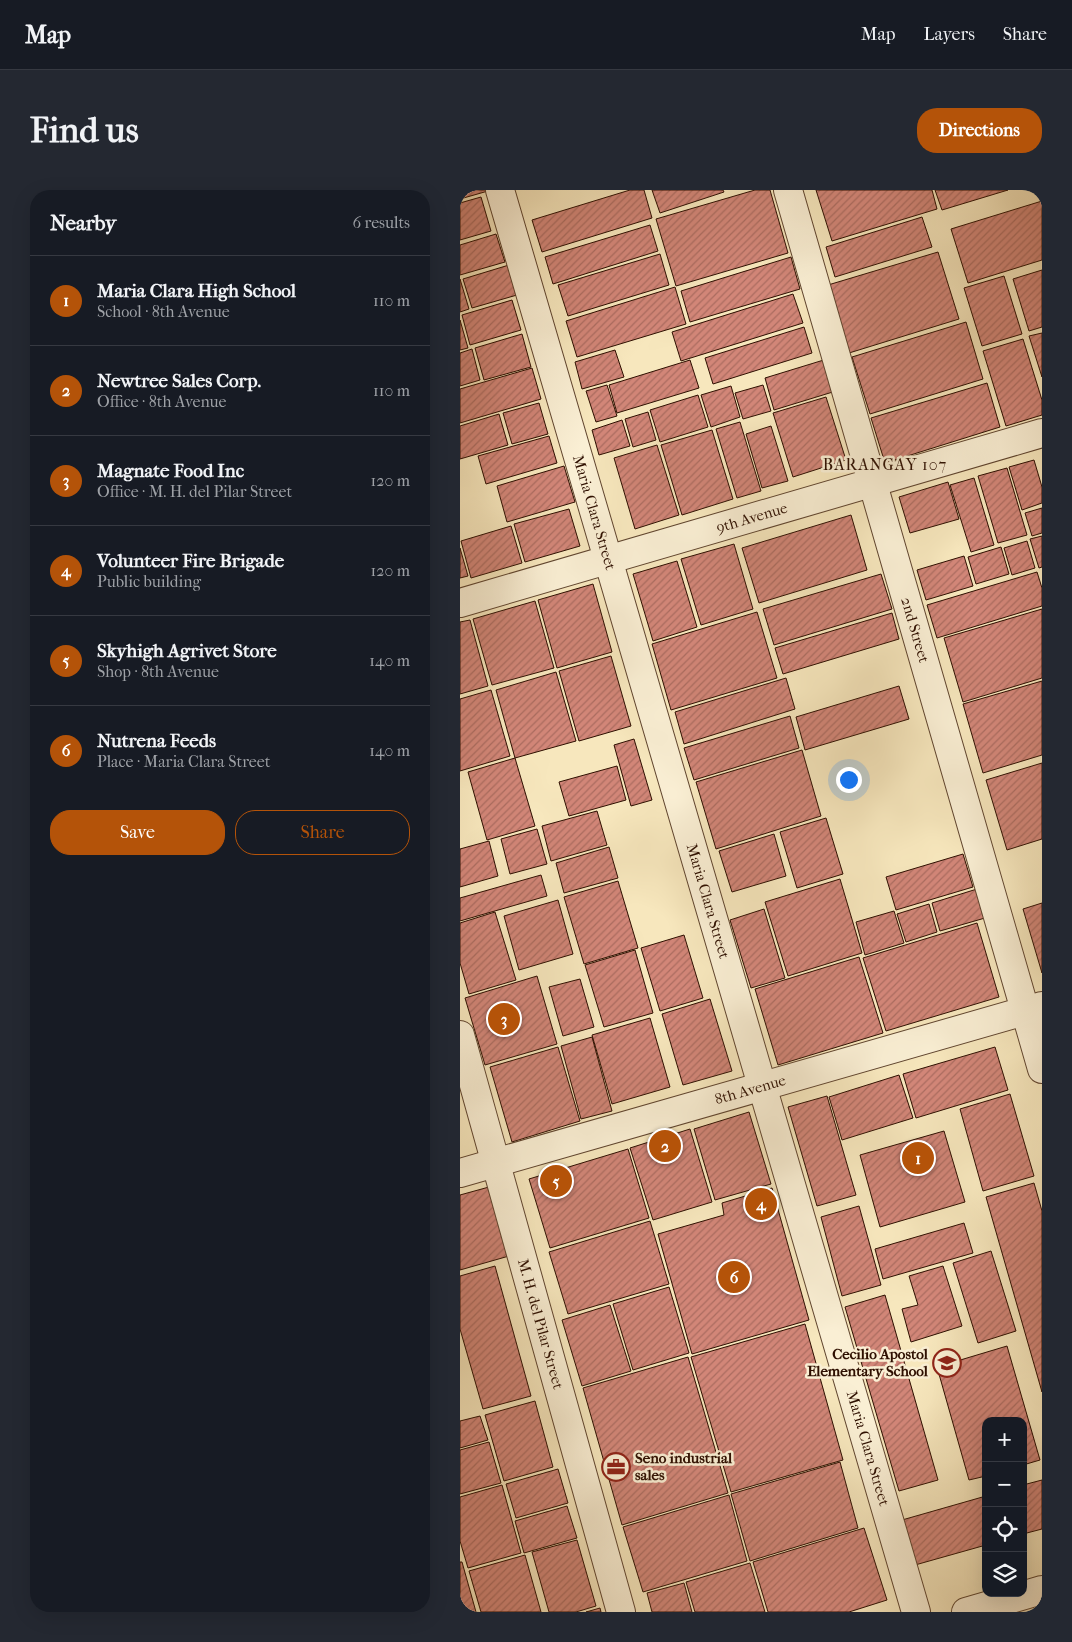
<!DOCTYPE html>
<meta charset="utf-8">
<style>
:root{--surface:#171b24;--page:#242831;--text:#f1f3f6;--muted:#9ea1a6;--line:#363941;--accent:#b45309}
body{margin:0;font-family:"IM FELL French Canon",serif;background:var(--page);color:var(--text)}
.controls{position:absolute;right:15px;bottom:15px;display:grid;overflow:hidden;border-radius:10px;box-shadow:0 5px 20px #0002}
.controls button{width:45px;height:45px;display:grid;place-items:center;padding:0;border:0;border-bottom:1px solid var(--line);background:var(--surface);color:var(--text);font:25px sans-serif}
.you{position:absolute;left:388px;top:589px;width:18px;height:18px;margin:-12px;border:4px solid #fff;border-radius:50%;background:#1a73e8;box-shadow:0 0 0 8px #1a73e833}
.badge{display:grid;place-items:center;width:32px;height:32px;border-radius:50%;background:var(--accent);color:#fff;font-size:16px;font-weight:700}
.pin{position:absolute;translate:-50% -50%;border:2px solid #fff;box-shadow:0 1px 5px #0006}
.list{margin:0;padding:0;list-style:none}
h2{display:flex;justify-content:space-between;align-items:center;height:65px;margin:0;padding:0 20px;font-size:21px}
h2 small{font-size:16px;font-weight:400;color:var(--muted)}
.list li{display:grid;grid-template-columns:32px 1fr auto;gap:15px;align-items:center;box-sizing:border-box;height:90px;padding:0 20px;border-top:1px solid var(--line)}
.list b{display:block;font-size:19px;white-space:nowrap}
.list p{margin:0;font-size:16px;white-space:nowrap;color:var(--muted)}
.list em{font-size:16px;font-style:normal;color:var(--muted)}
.actions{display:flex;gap:10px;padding:15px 20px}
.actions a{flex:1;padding:11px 0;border:1px solid var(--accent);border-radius:20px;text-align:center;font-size:18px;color:var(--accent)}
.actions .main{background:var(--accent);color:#fff}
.icon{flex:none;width:28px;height:28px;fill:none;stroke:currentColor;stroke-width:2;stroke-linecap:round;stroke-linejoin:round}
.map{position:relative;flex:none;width:582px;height:1422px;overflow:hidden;border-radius:20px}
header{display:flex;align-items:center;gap:30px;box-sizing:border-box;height:70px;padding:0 25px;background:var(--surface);border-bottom:1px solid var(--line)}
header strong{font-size:24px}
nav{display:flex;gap:28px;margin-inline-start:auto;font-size:18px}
.intro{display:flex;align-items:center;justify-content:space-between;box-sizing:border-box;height:120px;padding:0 30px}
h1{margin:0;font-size:35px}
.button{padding:12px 22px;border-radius:20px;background:var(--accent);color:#fff;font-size:18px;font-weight:700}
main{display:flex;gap:30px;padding:0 30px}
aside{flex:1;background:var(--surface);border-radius:20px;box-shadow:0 5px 20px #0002}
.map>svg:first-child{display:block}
.building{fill:url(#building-hatch);stroke:#2e0f00}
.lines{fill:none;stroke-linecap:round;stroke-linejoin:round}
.minor-casing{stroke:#60452f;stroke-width:30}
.minor{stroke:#faefd4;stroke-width:28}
.labels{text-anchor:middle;stroke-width:5;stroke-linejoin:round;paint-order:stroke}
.street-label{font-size:15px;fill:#2e0f00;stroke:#faefd4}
.poi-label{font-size:15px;font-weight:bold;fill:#2e0f00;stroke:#faefd4;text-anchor:end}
.neighbourhood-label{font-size:16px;letter-spacing:1px;fill:#2e0f00;stroke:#faefd4}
</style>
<header>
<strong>Map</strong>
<nav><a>Map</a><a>Layers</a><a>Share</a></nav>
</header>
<div class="intro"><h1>Find us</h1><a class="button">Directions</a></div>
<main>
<aside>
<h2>Nearby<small>6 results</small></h2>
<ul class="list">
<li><span class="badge">1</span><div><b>Maria Clara High School</b><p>School · 8th Avenue</p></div><em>110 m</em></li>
<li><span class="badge">2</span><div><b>Newtree Sales Corp.</b><p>Office · 8th Avenue</p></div><em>110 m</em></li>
<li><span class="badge">3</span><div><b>Magnate Food Inc</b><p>Office · M. H. del Pilar Street</p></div><em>120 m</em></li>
<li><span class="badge">4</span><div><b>Volunteer Fire Brigade</b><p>Public building</p></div><em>120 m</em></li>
<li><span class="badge">5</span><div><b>Skyhigh Agrivet Store</b><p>Shop · 8th Avenue</p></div><em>140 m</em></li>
<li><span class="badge">6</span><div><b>Nutrena Feeds</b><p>Place · Maria Clara Street</p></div><em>140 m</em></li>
</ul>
<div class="actions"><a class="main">Save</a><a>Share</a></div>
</aside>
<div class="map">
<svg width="582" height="1422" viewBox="0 0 582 1422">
<defs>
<pattern id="building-hatch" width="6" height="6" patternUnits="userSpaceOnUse" patternTransform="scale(1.25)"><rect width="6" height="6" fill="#d28678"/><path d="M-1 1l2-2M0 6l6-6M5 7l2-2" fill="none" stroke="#ab6c60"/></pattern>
</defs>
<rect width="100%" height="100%" fill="#f7e7bd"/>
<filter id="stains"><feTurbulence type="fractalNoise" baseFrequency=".004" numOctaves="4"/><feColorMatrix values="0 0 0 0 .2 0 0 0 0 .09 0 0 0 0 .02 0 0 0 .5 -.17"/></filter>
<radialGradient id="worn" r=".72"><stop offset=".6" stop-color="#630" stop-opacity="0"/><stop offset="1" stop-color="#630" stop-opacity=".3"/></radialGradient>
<path class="building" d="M0,0H28V1L0,9Z
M170,0H184L192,28L82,62L72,30Z
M192,0H263L264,2L200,23Z
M295,0H310L328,63L216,96L196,29Z
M356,0H472L477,19L372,51Z
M475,0H548L482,20Z
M21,7L31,41L0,50V13Z
M582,11V70L508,93L491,39Z
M462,27L472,57L375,87L366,57Z
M190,35L198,61L93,94L85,67Z
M36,44L45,72L0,85V55Z
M478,62L499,129L389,163L368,95Z
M200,64L209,95L108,126L98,95Z
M331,67L340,99L230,132L221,101Z
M49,75L57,105L12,118L3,89Z
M582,80V137L569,141L553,89Z
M544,86L562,144L522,156L504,98Z
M0,89L9,119L0,122Z
M215,97L226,134L117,167L106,131Z
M333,104L343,133L221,171L212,142Z
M52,110L61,140L10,155L2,125Z
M0,130L8,158L0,160Z
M506,132L523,189L410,224L392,167Z
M344,137L352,163L253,194L245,168Z
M582,143V187L569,146Z
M62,144L71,177L24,190L15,158Z
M563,149L582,210V225L546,236L523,161Z
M12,159L20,190L0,196V163Z
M155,160L164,187L122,199L115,172Z
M367,169L376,201L314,220L305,188Z
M230,170L239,198L157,223L149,195Z
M72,178L81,209L0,233V199Z
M527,193L540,237L425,273L411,228Z
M147,195L157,226L136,232L126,201Z
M303,195L311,221L283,229L275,203Z
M271,196L280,227L251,237L241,205Z
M238,205L248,237L200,252L190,220Z
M366,207L386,270L333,287L313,223Z
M79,213L88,244L52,254L43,223Z
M188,222L196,250L173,257L165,229Z
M39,224L48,255L0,269V236Z
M162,230L170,256L139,265L132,240Z
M280,232L301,301L277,308L256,239Z
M311,236L328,291L302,298L286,244Z
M252,240L273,309L222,325L201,255Z
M89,246L97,273L26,294L18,266Z
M197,255L219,325L175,339L154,268Z
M574,270L582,297V313L562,320L549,277Z
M104,276L115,312L47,332L37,296Z
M547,278L567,345L538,353L518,286Z
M514,288L534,355L511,362L490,295Z
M488,292L499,329L450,343L439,307Z
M582,318V343L572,346L565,323Z
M109,319L120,356L65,372L54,334Z
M391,325L407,380L299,413L282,358Z
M51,336L62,373L11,388L1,351Z
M582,346V377L579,378L570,349Z
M567,351L575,378L552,385L544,358Z
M274,354L293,419L241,435L221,369Z
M541,357L549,384L516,394L508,367Z
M0,358L8,386L0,388Z
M504,366L513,396L466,410L457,380Z
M217,371L237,437L193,451L173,384Z
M577,382L582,398V416L477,448L467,415Z
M421,384L432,419L314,455L303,419Z
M133,394L152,462L97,478L78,410Z
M75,411L94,478L32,495L13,429Z
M582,419V488L503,512L484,448Z
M297,422L317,488L211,520L192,454Z
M432,423L439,449L323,484L315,458Z
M10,430L28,496L0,504V432Z
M151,466L171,536L119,551L99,481Z
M96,482L116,551L55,568L36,500Z
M326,488L335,519L224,554L215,522Z
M582,491V565L523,583L503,514Z
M439,496L449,529L345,560L336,527Z
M31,500L50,566L0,581V509Z
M330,526L339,558L234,590L224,558Z
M174,549L192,610L171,616L154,555Z
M342,560L361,626L256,659L236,592Z
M55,568L75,636L27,650L8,582Z
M582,573V649L547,660L526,590Z
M157,576L166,610L109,626L99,592Z
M137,621L147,655L91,671L82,636Z
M366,628L383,684L337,698L320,642Z
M77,639L87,674L50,684L41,649Z
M314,644L326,686L272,702L259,661Z
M29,651L38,686L0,697V659Z
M149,657L158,688L104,703L96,673Z
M503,664L513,697L436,720L426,687Z
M81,685L87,706L0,731V708Z
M380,689L402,763L328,786L305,712Z
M158,691L178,758L124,774L104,707Z
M517,699L525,728L480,741L472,713Z
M98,710L113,764L59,780L44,726Z
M582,713V783L563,719Z
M469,714L477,742L446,752L437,724Z
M304,719L325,788L291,798L270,730Z
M434,721L444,753L405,765L396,732Z
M35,722L56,790L9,804L0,773V733Z
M517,733L539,807L426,841L403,768Z
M224,745L243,808L200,821L181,758Z
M175,760L193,823L144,837L125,775Z
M399,767L423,843L318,875L295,799Z
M77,786L97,854L25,875L5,808Z
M120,789L134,837L103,846L89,797Z
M250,809L272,881L223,895L202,824Z
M190,828L210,897L152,914L132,845Z
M132,847L152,921L121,929L101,856Z
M98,857L120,931L52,952L30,877Z
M535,857L548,900L456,928L443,884Z
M439,885L453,928L382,950L369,907Z
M550,904L574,986L523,1001L500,919Z
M367,906L396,1005L357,1016L328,917Z
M289,922L311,994L255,1010L234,939Z
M230,939L252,1012L193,1030L170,958Z
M484,941L505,1012L420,1037L400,965Z
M168,959L189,1028L90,1058L69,989Z
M574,993L582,1021V1202L526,1007Z
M29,997L49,1066L0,1080V1005Z
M312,998L349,1130L232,1164L198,1044L264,1025L262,1013Z
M399,1016L421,1095L382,1106L361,1027Z
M190,1031L209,1094L108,1124L89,1062Z
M504,1033L513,1063L423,1089L415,1059Z
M531,1061L556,1141L518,1153L493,1073Z
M35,1076L71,1206L23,1219L0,1139V1086Z
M483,1076L502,1136L451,1152L442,1119L458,1115L449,1086Z
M209,1097L229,1163L173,1180L153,1114Z
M425,1105L478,1290L439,1301L385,1117Z
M150,1115L171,1181L122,1196L102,1130Z
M345,1134L383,1270L271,1302L231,1167Z
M547,1156L580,1270L563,1275V1231H526V1286L509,1290L477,1177Z
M228,1167L268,1303L162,1335L123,1198Z
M75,1211L93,1277L44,1291L25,1225Z
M20,1226L28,1250L0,1258V1231Z
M29,1252L41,1293L0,1304V1260Z
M380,1272L398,1338L290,1371L271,1304Z
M98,1279L108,1313L56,1328L46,1294Z
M582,1290V1339L563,1344V1295Z
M42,1295L61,1363L8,1378L0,1351V1307Z
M269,1305L287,1371L183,1402L163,1337Z
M526,1306V1355L455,1375L442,1330Z
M107,1316L117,1348L64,1363L55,1331Z
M404,1338L427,1410L389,1422H308L293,1372Z
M117,1350L136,1416L116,1422H89L72,1362Z
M65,1365L81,1422H21L9,1381Z
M0,1372H2L16,1422H0Z
M290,1373L305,1422H235L226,1392Z
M224,1393L232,1422H192L187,1403Z
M140,1418L141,1422H126Z"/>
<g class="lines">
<defs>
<g id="minor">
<path id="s1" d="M40,0L456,1422"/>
<path id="s2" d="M328,0L582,879"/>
<path id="s3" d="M0,413L582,243"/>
<path id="s4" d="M0,845L161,1422"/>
<path id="s5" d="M0,983L582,816"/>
<path d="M506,1422L582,1400"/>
</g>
</defs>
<use href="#minor" class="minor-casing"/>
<use href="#minor" class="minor"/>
</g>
<defs>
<symbol id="school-ring" viewBox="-11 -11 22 22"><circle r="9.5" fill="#faefd4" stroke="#8f2418" stroke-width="1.5"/><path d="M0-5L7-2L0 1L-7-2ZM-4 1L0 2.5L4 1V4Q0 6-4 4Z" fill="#8f2418"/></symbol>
<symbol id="office-ring" viewBox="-11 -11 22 22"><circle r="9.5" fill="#faefd4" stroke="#8f2418" stroke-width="1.5"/><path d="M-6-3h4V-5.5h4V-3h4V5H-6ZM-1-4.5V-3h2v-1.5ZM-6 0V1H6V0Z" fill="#8f2418"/></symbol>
</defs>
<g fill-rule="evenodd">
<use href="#school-ring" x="471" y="1157" width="32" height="32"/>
<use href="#office-ring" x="140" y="1261" width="32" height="32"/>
</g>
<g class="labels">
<g class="street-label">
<text dy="5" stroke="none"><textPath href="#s1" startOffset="336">Maria Clara Street</textPath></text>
<text dy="5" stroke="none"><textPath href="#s3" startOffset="304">9th Avenue</textPath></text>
<text dy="5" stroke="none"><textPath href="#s2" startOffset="458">2nd Street</textPath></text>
<text dy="5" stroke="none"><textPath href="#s1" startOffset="741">Maria Clara Street</textPath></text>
<text dy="5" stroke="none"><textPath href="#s5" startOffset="302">8th Avenue</textPath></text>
<text dy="5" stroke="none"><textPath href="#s4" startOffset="300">M. H. del Pilar Street</textPath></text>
<text dy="5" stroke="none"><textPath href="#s1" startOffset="1311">Maria Clara Street</textPath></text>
</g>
<g class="poi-label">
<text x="468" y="1169">Cecilio Apostol<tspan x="468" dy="17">Elementary School</tspan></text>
<text x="175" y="1273" text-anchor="start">Seno industrial<tspan x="175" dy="17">sales</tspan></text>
</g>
<g class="neighbourhood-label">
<text x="425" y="280">BARANGAY 107</text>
</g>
</g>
<rect width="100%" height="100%" filter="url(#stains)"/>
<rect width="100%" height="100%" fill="url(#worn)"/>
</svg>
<div class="controls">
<button>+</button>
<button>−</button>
<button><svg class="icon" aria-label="locate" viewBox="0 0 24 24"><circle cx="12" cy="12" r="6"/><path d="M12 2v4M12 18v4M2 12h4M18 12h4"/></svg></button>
<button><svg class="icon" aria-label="layers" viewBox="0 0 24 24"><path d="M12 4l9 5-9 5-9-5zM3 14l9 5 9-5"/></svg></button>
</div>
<div class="you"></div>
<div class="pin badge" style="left:458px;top:968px">1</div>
<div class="pin badge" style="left:205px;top:956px">2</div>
<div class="pin badge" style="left:44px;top:829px">3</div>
<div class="pin badge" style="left:301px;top:1014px">4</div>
<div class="pin badge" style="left:96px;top:991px">5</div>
<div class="pin badge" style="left:274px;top:1087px">6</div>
</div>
</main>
